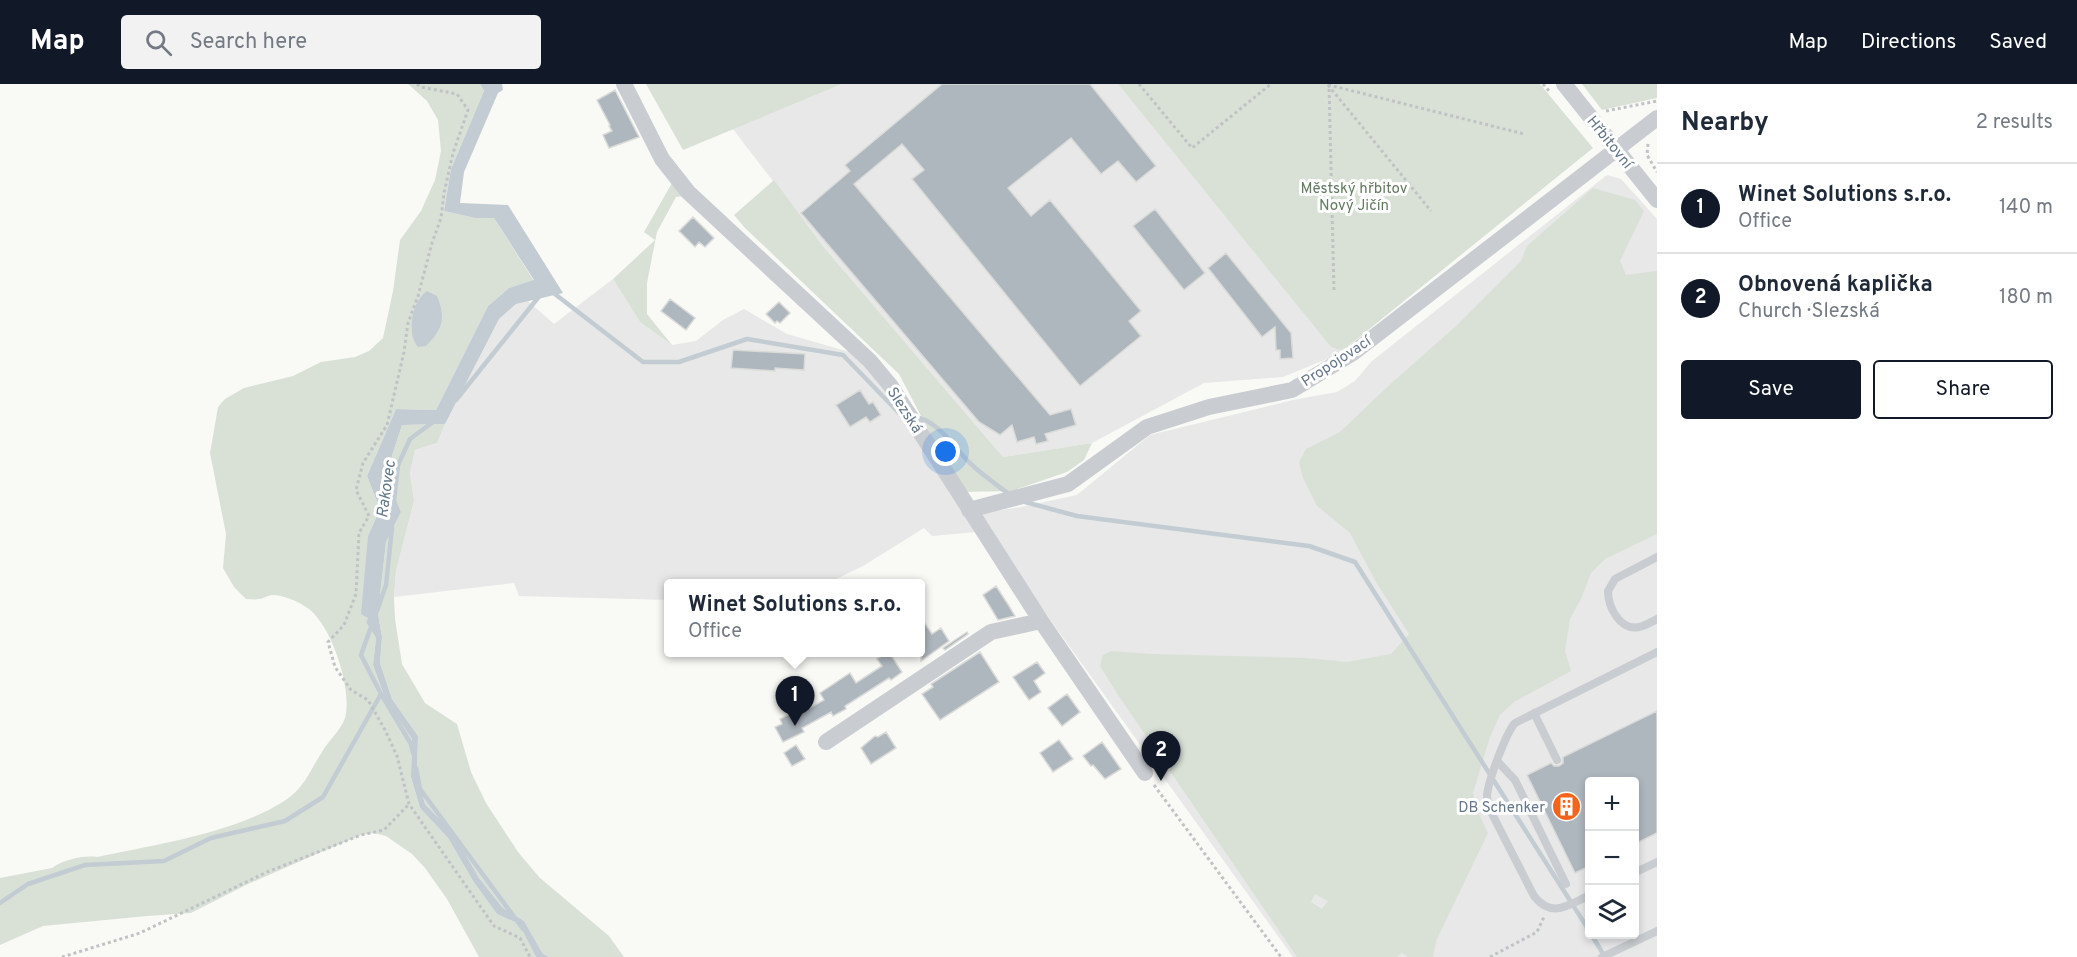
<!DOCTYPE html>
<meta charset="utf-8">
<style>
:root{--surface:#fff;--page:#f2f2f3;--text:#1f2937;--muted:#747a83;--line:#e0e1e3;--accent:#111827}
body{margin:0;font-family:Overpass,sans-serif;background:var(--page);color:var(--text)}
.controls{position:absolute;right:18px;bottom:18px;display:grid;overflow:hidden;border-radius:6px;box-shadow:0 3px 9px #0003}
.controls button{width:54px;height:54px;display:grid;place-items:center;padding:0;border:0;border-bottom:2px solid var(--line);background:var(--surface);color:var(--text);font:30px sans-serif}
.you{position:absolute;left:946px;top:368px;width:21px;height:21px;margin:-15px;border:4px solid #fff;border-radius:50%;background:#1a73e8;box-shadow:0 0 0 9px #1a73e833}
.badge{display:grid;place-items:center;width:39px;height:39px;border-radius:50%;background:var(--accent);color:#fff;font-size:20px;font-weight:700}
.pin{position:absolute;translate:-50% -50px;filter:drop-shadow(0 2px 3px #0008)}
.pin::after{content:'';position:absolute;top:32px;width:21px;height:18px;background:inherit;clip-path:polygon(0 0,100% 0,50% 100%)}
.popup{position:absolute;left:664px;top:495px;width:261px;height:78px;box-sizing:border-box;display:grid;place-content:center;border-radius:6px;background:var(--surface);filter:drop-shadow(0 2px 4px #0005);font-size:20px;white-space:nowrap;color:var(--muted)}
.popup b{font-size:22px;color:var(--text)}
.popup::after{content:'';position:absolute;left:50%;top:100%;margin-left:-12px;border:12px solid transparent;border-top-color:var(--surface)}
.list{margin:0;padding:0;list-style:none}
h2{display:flex;justify-content:space-between;align-items:center;height:78px;margin:0;padding:0 24px;font-size:26px}
h2 small{font-size:20px;font-weight:400;color:var(--muted)}
.list li{display:grid;grid-template-columns:39px 1fr auto;gap:18px;align-items:center;box-sizing:border-box;height:90px;padding:0 24px;border-top:2px solid var(--line)}
.list b{display:block;font-size:22px;white-space:nowrap}
.list p{margin:0;font-size:20px;white-space:nowrap;color:var(--muted)}
.list em{font-size:20px;font-style:normal;color:var(--muted)}
.actions{display:flex;gap:12px;padding:18px 24px}
.actions a{flex:1;padding:14px 0;border:2px solid var(--accent);border-radius:6px;text-align:center;font-size:21px;color:var(--accent)}
.actions .main{background:var(--accent);color:#fff}
.icon{flex:none;width:33px;height:33px;fill:none;stroke:currentColor;stroke-width:2;stroke-linecap:round;stroke-linejoin:round}
.map{position:relative;flex:none;width:1657px;height:873px;overflow:hidden}
header{display:flex;align-items:center;gap:36px;box-sizing:border-box;height:84px;padding:0 30px;background:var(--accent);color:#fff}
header strong{font-size:28px}
nav{display:flex;gap:33px;margin-inline-start:auto;font-size:21px}
.search{width:420px;height:54px;background:var(--page);display:flex;align-items:center;gap:15px;box-sizing:border-box;padding:0 21px;border-radius:6px;color:var(--muted);font-size:22px}
main{display:flex}
aside{flex:1;background:var(--surface)}
.map>svg:first-child{display:block}
.built{fill:#e7e8e7;fill-rule:evenodd}
.green{fill:#d9e1d7;fill-rule:evenodd}
.water{fill:#c2ccd2}
.lines{fill:none;stroke-linecap:round;stroke-linejoin:round}
.stream{stroke:#c2ccd2;stroke-width:4.5}
.building{fill:#aeb6be;stroke:#dadbd8;stroke-width:1.5}
.path{stroke:#c0c3c5;stroke-width:3;stroke-dasharray:3 3;stroke-linecap:butt}
.service{stroke:#c9ccd0;stroke-width:8}
.minor{stroke:#c9ccd0;stroke-width:16}
.labels{text-anchor:middle;stroke-width:6;stroke-linejoin:round;paint-order:stroke}
.street-label{font-size:15px;fill:#65768a;stroke:#fff}
.park-label{font-size:15px;fill:#637b61;stroke:#fff}
.poi-label{font-size:15px;fill:#65768a;stroke:#fff;text-anchor:end}
.water-label{font-size:16px;font-style:italic;fill:#617785;stroke:#fff}
</style>
<header>
<strong>Map</strong>
<div class="search"><svg class="icon" aria-label="search" viewBox="0 0 24 24"><circle cx="10" cy="10" r="6"/><path d="M15 15l6 6"/></svg>Search here</div>
<nav><a>Map</a><a>Directions</a><a>Saved</a></nav>
</header>
<main>
<div class="map">
<svg width="1657" height="873" viewBox="0 0 1657 873">
<rect width="100%" height="100%" fill="#f9f9f6"/>
<path class="built" d="M842,0H1118L1331,262L1339,266L1346,264L1339,270L1283,293L1204,299L1092,359L1003,373L822,161L733,45Z
M1607,91L1621,95L1657,135V873H1293L974,430L1021,423L1077,411L1150,351L1293,316L1337,308L1355,297L1372,277ZM1590,698H1634V850H1590Z
M613,195L640,238L672,261L696,257L723,236L744,225L787,250L853,269L869,280L976,448L932,452L924,444L863,482L828,499L669,500V516L519,512L514,499L394,513L396,487L414,417L410,389L415,366L437,359L445,340L499,235L516,220L528,217L554,240Z"/>
<path class="green" d="M408,0H480L484,7L451,85L444,127L475,134H494L534,197L509,204L488,222L436,326L396,325L367,392L380,425L368,452V534L366,538L376,554L373,581L386,617L412,655L411,693L420,724L448,754L473,797L497,830L519,840L536,873H479L447,815L425,784L412,770L386,752L374,749L361,751L312,772L248,800L191,829L147,832L43,842L0,861V794L52,784C63,776 83,771 97,773C153,761 246,747 291,712C306,700 312,683 322,668C328,657 341,646 345,634C353,606 331,538 306,523C297,517 283,511 272,511C268,511 263,515 259,515C255,516 250,515 246,515L234,503L223,484L226,450L210,369L218,323L225,315L244,304L293,292L321,278L355,273L369,267L383,254L393,207L400,156L421,127L435,96L441,67L438,36L427,17Z
M646,0H842L683,66Z
M1118,0H1540L1593,64L1346,264L1339,266L1331,263Z
M1582,0H1657V14L1602,26Z
M774,96L822,161L1003,373L1092,359L1084,376L1067,388L1012,407L961,408L899,290L745,144L734,131Z
M672,99L683,112L676,113L657,148L647,199V230L672,261L640,238L613,195L655,156L644,148Z
M1593,104L1635,116L1644,127L1620,177L1626,191L1657,187V450L1605,475L1591,489L1581,515L1570,535L1565,567L1571,587L1514,618L1500,631L1490,653L1473,709L1478,728L1488,749L1436,857L1433,873H1408L1402,869L1397,873H1297L1118,611L1100,582L1103,571L1111,567L1151,570L1306,574L1347,578L1391,570L1409,550L1376,498L1350,449L1317,422L1303,394L1299,378L1306,365L1340,348L1386,304L1456,242L1521,177L1527,162ZM1315,810L1328,817L1322,825L1311,818Z
M445,340L437,359L415,366L410,389L414,417L396,487L394,513L395,535L402,580L425,619L457,640L471,688L486,719L518,768L540,794L609,852L624,873H549L543,870L524,837L503,824L479,794L454,750L425,720L417,690L418,652L392,615L380,579L382,553L378,530L386,458L401,428L386,390L402,341Z"/>
<path class="water" d="M480,0H502L503,6L498,9L464,88L460,119L508,121L563,209L516,220L499,235L445,340L402,341L386,390L401,428L386,458L378,530L382,553L380,579L392,615L418,652L417,690L425,720L454,750L479,794L503,824L524,837L543,870L549,873H536L519,840L497,830L473,797L448,754L420,724L411,693L412,655L386,617L373,581L376,554L366,538L368,534L361,530L368,452L380,425L367,392L396,325L436,326L488,222L509,204L534,196L494,134H475L444,127L451,85L484,7Z
M427,207L437,212C446,234 443,245 426,262L418,263C406,249 412,217 427,207Z"/>
<g class="lines">
<path class="stream" d="M551,207L643,278H679L747,255L843,271L901,331
M456,316L541,210
M915,333C940,337 955,366 972,381C984,392 997,401 1010,411
M394,417L398,381L410,355L433,338
M1025,418L1077,432L1309,462L1355,478L1590,848
M377,527L386,501L392,444
M372,540L361,571L381,610L411,660L413,669
M416,684L420,705L523,845
M0,819L28,800L85,781L164,777L211,754L285,737L323,713L381,610
M1591,850L1605,873"/>
</g>
<path class="building" d="M942,0H1090L1156,82L1136,98L1118,77L1101,90L1071,54L1008,104L1031,132L1050,116L1141,227L1129,237L1141,252L1080,302L912,95L924,86L902,60L854,100L1050,331L1071,325L1076,341L1045,350L1048,357L1036,360L1034,353L1017,358L1012,341L1000,351L979,338L801,129L850,87L845,81Z
M615,6L639,53L609,64L603,51L612,47L609,42L610,41L597,16Z
M1155,125L1205,189L1184,206L1133,142Z
M693,133L714,154L705,163L699,158L695,163L679,147Z
M1226,169L1291,249L1293,274L1280,275V266H1276L1275,243L1262,253L1208,184Z
M670,215L695,234L686,246L661,227Z
M779,218L790,229L780,239L777,237L775,239L766,230Z
M733,266L805,270L804,286L775,284V287L731,284Z
M860,306L869,320L873,318L881,331L870,338L866,333L850,343L836,321Z
M996,502L1009,522L1015,532L998,536L983,511Z
M921,534L932,550L941,544L949,557L921,577Z
M967,548L968,550L945,566L943,564Z
M887,568H889L902,588L891,596L889,594L845,622L846,625L833,632L831,628L802,644L804,648L783,658L775,643L782,640L780,635L794,628L796,632L824,616L820,609L850,589L856,599L882,582L877,575Z
M980,568L999,598L940,636L922,610L933,603L931,600Z
M1037,578L1045,589L1034,597L1041,608L1029,616L1013,593Z
M1067,610L1080,628L1062,642L1048,624Z
M1657,627V749L1635,760V698H1590V782L1575,789L1527,691L1551,679L1554,682H1559L1563,679V673Z
M886,648L896,664L871,680L861,664L875,652L878,653Z
M1059,656L1073,675L1053,688L1040,669Z
M1102,658L1121,685L1105,695L1093,681L1091,682L1083,672Z
M796,661L805,675L792,682L784,669Z"/>
<g class="lines">
<path class="path" d="M417,0L421,3L457,10L468,26L453,69L444,109L441,134L432,159L418,212L408,239L404,268L387,341L363,379L356,406L369,432L359,449L356,510L344,541L328,558L335,583L351,606L368,616L385,646L397,672L409,720L494,842L520,854L530,873
M1139,0L1192,64L1271,0
M1543,0L1549,7
M1328,1L1431,127
M1606,27L1657,17
M1648,60L1647,71L1657,88
M1334,206L1329,1L1524,50
M1154,701L1281,873
M62,873L140,849L267,788L361,751L384,746L409,720
M1490,873L1537,848L1544,833"/>
<path class="service" d="M1657,473L1615,495L1608,507C1608,523 1620,547 1639,543C1645,542 1651,538 1657,535
M1534,629L1557,676
M1498,678L1515,696L1566,800
M1634,789L1657,778
M1590,811C1568,821 1552,835 1534,812L1490,726C1488,721 1487,717 1487,712C1488,697 1506,649 1515,639L1657,568
M1602,873L1657,847"/>
<path class="minor" d="M624,0L662,75L688,108L870,277L890,301L1041,537L1145,689
M1564,0L1657,116
M969,426L1068,400L1147,343L1209,323L1292,306L1353,269L1657,34
M826,658L991,548L1041,537"/>
</g>
<defs>
<symbol id="building-disc" viewBox="-11 -11 22 22"><circle r="9.5" fill="#f4651b" stroke="#fff"/><path d="M-4-6H4V6H1V3H-1V6H-4ZM-2.5-4.3h1.7v1.8h-1.7ZM.8-4.3h1.7v1.8H.8ZM-2.5-1h1.7V.8h-1.7ZM.8-1h1.7V.8H.8Z" fill="#fff"/></symbol>
</defs>
<g fill-rule="evenodd">
<use href="#building-disc" x="1550" y="706" width="33" height="33"/>
</g>
<g class="labels">
<g class="street-label">
<text transform="translate(1610 58) rotate(51)" y="5">Hřbitovní</text>
<text transform="translate(1336 277) rotate(-33)" y="5">Propojovací</text>
<text transform="translate(905 326) rotate(57)" y="5">Slezská</text>
</g>
<g class="park-label">
<text x="1354" y="109">Městský hřbitov<tspan x="1354" dy="17">Nový Jičín</tspan></text>
</g>
<g class="poi-label">
<text x="1545" y="728">DB Schenker</text>
</g>
<g class="water-label">
<text transform="translate(385 405) rotate(-82)" y="6">Rakovec</text>
</g>
</g>
</svg>
<div class="controls">
<button>+</button>
<button>−</button>
<button><svg class="icon" aria-label="layers" viewBox="0 0 24 24"><path d="M12 4l9 5-9 5-9-5zM3 14l9 5 9-5"/></svg></button>
</div>
<div class="you"></div>
<div class="pin badge" style="left:795px;top:642px">1</div>
<div class="popup"><b>Winet Solutions s.r.o.</b>Office</div>
<div class="pin badge" style="left:1161px;top:697px">2</div>
</div>
<aside>
<h2>Nearby<small>2 results</small></h2>
<ul class="list">
<li><span class="badge">1</span><div><b>Winet Solutions s.r.o.</b><p>Office</p></div><em>140 m</em></li>
<li><span class="badge">2</span><div><b>Obnovená kaplička</b><p>Church · Slezská</p></div><em>180 m</em></li>
</ul>
<div class="actions"><a class="main">Save</a><a>Share</a></div>
</aside>
</main>
